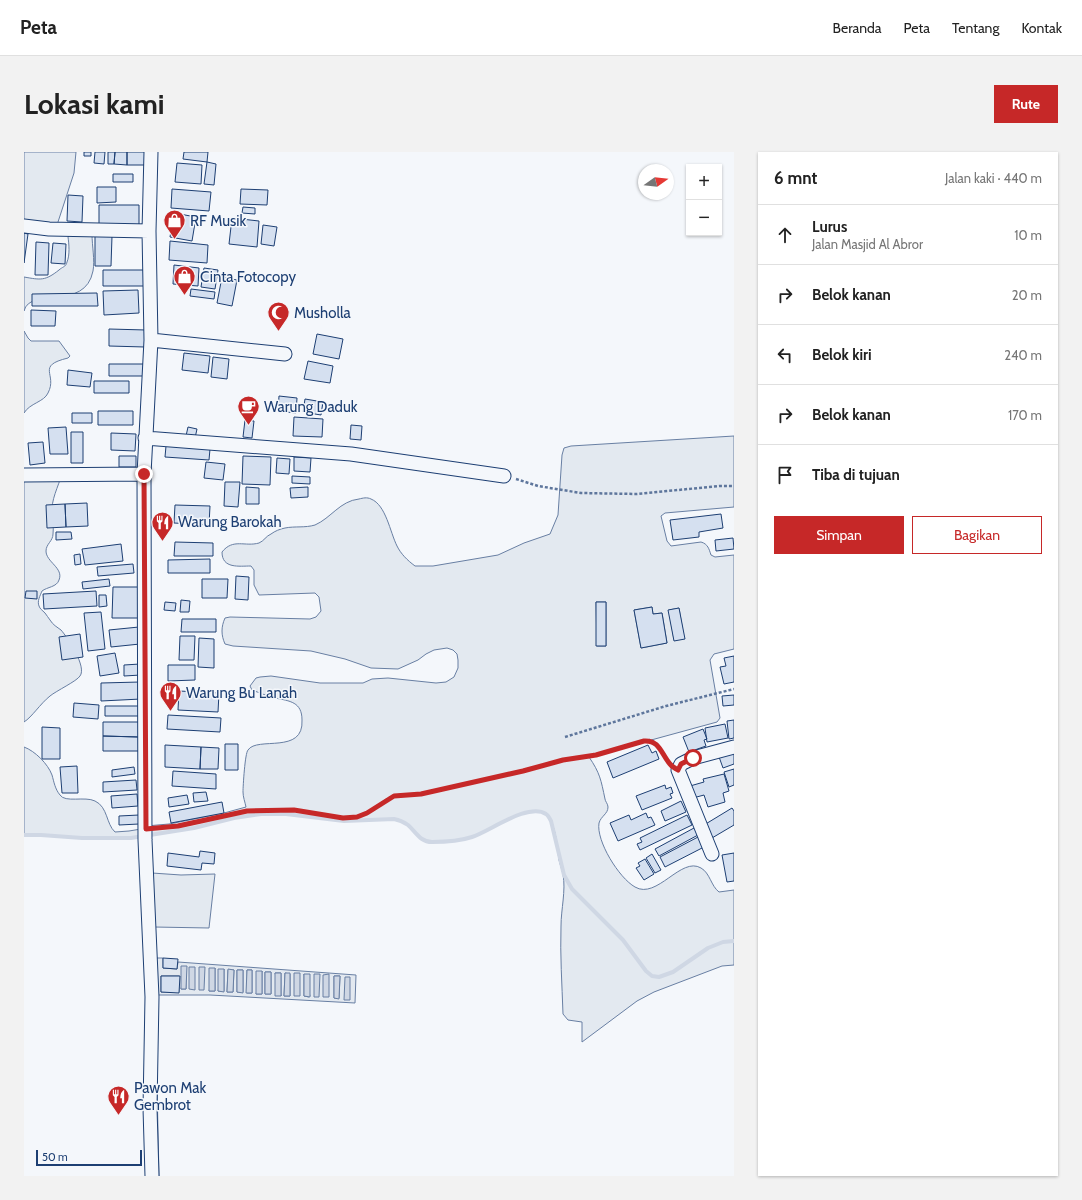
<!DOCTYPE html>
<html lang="id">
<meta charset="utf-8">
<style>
:root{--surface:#fff;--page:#f2f2f2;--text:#222;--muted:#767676;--line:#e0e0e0;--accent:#c62828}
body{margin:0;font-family:Cabin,sans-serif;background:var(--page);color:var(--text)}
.controls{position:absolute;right:12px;top:12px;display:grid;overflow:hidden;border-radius:0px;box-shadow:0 1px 3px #0004}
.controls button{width:36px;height:36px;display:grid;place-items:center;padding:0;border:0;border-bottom:1px solid var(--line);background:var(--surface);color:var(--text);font:20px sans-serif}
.compass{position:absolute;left:614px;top:12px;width:36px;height:36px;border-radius:50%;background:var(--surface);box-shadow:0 1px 3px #0004;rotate:75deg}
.scale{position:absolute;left:12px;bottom:10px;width:106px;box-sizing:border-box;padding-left:4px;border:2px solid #1d3f73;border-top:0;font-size:11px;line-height:14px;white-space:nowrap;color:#1d3f73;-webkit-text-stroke:3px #f4f7fb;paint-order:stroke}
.stop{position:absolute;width:12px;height:12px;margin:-9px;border:3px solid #c62828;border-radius:50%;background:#fff}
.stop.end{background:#c62828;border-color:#fff;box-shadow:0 1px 4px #0008}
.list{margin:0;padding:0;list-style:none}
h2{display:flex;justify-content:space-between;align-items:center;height:52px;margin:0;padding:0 16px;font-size:17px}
h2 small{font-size:13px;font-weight:400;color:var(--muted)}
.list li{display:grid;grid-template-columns:26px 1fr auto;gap:12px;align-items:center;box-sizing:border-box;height:60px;padding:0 16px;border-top:1px solid var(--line)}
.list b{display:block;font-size:15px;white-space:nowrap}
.list p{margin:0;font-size:13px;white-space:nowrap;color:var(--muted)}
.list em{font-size:13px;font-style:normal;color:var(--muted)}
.actions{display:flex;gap:8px;padding:12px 16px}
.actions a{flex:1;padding:9px 0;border:1px solid var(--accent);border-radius:0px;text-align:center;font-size:14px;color:var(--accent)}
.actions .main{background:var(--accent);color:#fff}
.icon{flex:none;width:22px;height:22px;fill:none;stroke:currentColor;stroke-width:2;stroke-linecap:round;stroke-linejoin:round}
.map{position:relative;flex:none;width:710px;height:1024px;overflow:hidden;border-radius:0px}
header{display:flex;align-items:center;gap:24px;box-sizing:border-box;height:56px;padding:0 20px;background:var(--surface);border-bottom:1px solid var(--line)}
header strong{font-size:19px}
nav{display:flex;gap:22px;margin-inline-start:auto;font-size:14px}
.intro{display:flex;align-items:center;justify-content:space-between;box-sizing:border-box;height:96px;padding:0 24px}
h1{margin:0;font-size:28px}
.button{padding:10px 18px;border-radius:0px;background:var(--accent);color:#fff;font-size:14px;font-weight:700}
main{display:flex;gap:24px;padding:0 24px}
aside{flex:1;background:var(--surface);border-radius:0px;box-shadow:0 1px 3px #0004}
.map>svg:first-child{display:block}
.green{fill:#e3e9f0;stroke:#687fa3;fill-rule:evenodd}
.water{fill:#cfd7e4;stroke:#687fa3}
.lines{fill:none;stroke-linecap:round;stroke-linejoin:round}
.stream{stroke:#cfd7e4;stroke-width:4}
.building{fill:#d5e0f0;stroke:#1d3f73}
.street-casing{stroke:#1d3f73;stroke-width:15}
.path{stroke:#5e769c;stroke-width:2.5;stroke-dasharray:3 2;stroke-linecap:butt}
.street{stroke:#f4f7fb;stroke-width:13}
.route{stroke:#c62828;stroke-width:5}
.labels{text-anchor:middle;stroke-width:3;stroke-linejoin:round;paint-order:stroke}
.poi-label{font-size:15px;fill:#1d3f73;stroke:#f4f7fb;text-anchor:start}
</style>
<header>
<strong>Peta</strong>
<nav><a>Beranda</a><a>Peta</a><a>Tentang</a><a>Kontak</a></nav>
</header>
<div class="intro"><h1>Lokasi kami</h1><a class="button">Rute</a></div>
<main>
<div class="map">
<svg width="710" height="1024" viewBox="0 0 710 1024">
<rect width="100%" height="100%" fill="#f4f7fb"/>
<path class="green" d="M0,0H52L50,21L33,73L0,74Z
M46,82H68C68,94 71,108 69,119C61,160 6,134 0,159V125C17,128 21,129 35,118C38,115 42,115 43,110C46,103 45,92 44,85Z
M0,179L4,186L7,189H35L46,204L44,206C11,214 34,222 24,241C20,250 6,251 0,261Z
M710,284V355L641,361L637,364L643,389L647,394L677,390C684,392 685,397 687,403L691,405L710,403V497L690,502L686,508L696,566L693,570L565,605C576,621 577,628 581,647C581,649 584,652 584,655C584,662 577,664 575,671C572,689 595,726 611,735C633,748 657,704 677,716C686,721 687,734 695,740L710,738V813L698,814L630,840L613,849L558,890V870L544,868L539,862C538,832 536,803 537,774C537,757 542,739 539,722C538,717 536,713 535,708C533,695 532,663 516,660C496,655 468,677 449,685C438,689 420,691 407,690C396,689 391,680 383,673C379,670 375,668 370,667L320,669L262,662H237L210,666L170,676L107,686H58L17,683H0V595C11,599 24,612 28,623C30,630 31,637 36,643C41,651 61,644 71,649C84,655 82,672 91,680L105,679L117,677L122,674L145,672L200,661L222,655C221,650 219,645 219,640C219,634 221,601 224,598C233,584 280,603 278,568C278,550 266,549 251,546C243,544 236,541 228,538L226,534L232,526L236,525L247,524L296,531H339L348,527L364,526L412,531L422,530L430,525L434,516V508L433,502L429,498L423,496L410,498L402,502L394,508L374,517L347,516L321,507L287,499L209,494L201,492C197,483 197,475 201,466L206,465L286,467L292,465L297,459L295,445L291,441L235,443L230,433V418L227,414C215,414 198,417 198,400C209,386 221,395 235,391C240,389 242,384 247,382C251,379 256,377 261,376C271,374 281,376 291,373C307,366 316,349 335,347C339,346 343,345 347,347C362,353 366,380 373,394C377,402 383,408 391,414H409L474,403L500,391L526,382L534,363L538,303L540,296L547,294ZM572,450H582V494H573ZM628,455L629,462L638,461L643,491L617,496L610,458ZM655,456L660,486L650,488L645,458Z
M38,322C34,335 27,348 28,361C28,368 30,375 29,382C29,389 22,392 22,399C22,410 40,416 35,428C33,435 23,435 18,439C16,444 13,449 15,454C16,457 18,458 21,461C23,463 24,466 26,468C29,473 33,475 37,478C44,486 63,515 56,524C53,529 32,539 26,544C16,552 8,565 0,570V324Z
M128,721L157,723L191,722L185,776L130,775L132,806H139V816L153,817L154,810L332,823L331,851L186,843H131L135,1024H125ZM162,814V837H157ZM191,816V839H185ZM200,817V839H194ZM204,818H210L209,840H203ZM213,818H219V840H213ZM223,818H228V841H223ZM238,819V842H232ZM241,820H247V842H241ZM251,821H257V844ZM261,821L266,822V844H260ZM280,822L286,844L285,845L280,844ZM137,824H155V840H137ZM310,824H316L315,846H310Z"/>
<path class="water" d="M157,814H163L162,837H157Z
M165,815H171V838L165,837Z
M175,815H181L180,838H175Z
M185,816H191V839H185Z
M194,817H200V840L194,839Z
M204,817L210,818L209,840H203Z
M213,818H219V841L213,840Z
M223,818H228V841H222Z
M232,819H238V842H232Z
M241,820H247V842H241Z
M251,821H257V844H251Z
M261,821H266V844H260Z
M270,821H276V844H270Z
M280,822H286V845L280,844Z
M290,822H296L295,845H290Z
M305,822V845H299V823Z
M310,824H316L315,847L310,846Z
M321,825H326V848H320Z"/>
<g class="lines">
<path class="stream" d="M0,683H17L58,686H107L170,676L210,666L237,662H262L320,669L370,667C375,668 380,670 384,673C392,680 396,690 408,690C421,690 436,689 448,685C465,680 504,650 522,662C524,663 526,667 527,669L540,723L548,737L599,788L622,819L628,824L635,825L649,820L684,796L699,790L710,789"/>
</g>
<path class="building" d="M60,0H67V4H60Z
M71,0H81L80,12L70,11Z
M84,0H91L90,12H84Z
M91,0H103V13L90,12Z
M103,0H121V13H103Z
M160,0H184L183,10L159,7Z
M183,10L192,12L190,33L180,32Z
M153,11L178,13L177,32L151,30Z
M89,22H109V30H89Z
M73,35H92V50L73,51Z
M148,37L187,40L185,59L147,56Z
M217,37L244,38L243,53L216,52Z
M44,43L59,44L58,70L43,69Z
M75,53H115V75H75Z
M219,55L231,56V62L218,61Z
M150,61L172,65L168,89L146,85Z
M208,66L235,69L233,95L205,92Z
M239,73L253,75L250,94L237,92Z
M0,81L4,82L0,111Z
M71,84H88L87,114H71Z
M146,89L184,93L183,111L145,108Z
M12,90L25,91L24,123H11Z
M29,91L42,92L41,112L27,111Z
M150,113L175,116L174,134L149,132Z
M180,116L194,118L191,137L177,135Z
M79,118H121V134H79Z
M198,125L213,128L208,154L193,151Z
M167,137L191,140L190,147L166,144Z
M114,138L115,161L80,163L79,139Z
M73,141L74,154H8V142Z
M7,158L32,159L31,174H7Z
M85,177L122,178L121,195L85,194Z
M293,182L319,187L315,207L289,202Z
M160,201L186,204L184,221L158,218Z
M189,205L205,207L203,227L187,225Z
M284,209L309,214L306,231L280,227Z
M85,212H123V224H85Z
M44,218L68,221L66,235L43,233Z
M70,229H105V241H70Z
M255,244L273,246L272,261L254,259Z
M281,247L299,250L297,263L279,260Z
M74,259H109V273H74Z
M48,261H68V271H48Z
M270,265L299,267L298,285L269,284Z
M221,268L230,269L228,286L219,285Z
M327,273L338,274L337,288L326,287Z
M42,275L44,302H26L24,276Z
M164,275L173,277L171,286L162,284Z
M47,280H59V311H47Z
M87,281L112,282L111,299L87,298Z
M19,290L21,311L6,313L4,291Z
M142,294L186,297L185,308L141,305Z
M95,304H112V315H95Z
M219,304L247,305L246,333L218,332Z
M270,305L287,306L286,320L270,319Z
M253,306L266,307L265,322L252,321Z
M182,310L201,312L199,328L180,326Z
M268,324L286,325V332L268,331Z
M201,330H216L214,355L200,354Z
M222,335L235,336V352H222Z
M284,335V345L267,346L266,336Z
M63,351L64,374L42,375L41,352Z
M41,352L42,375L23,376L22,353Z
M151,353L186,354L185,373L150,371Z
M697,362L699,376L675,380V385L649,388L646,368Z
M32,380H47L48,387L32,388Z
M709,386L710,397L692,399L691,388Z
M151,390L189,391V404H150Z
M97,392L99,409L61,413L58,397Z
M56,402L57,412L51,413L50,403Z
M186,407V421H144V408Z
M109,412L110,421L74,424L73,415Z
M212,424L225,425L224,448L211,447Z
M85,427L86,434L59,437L58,430Z
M178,427H204L203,446H178Z
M89,435H117V466H88Z
M2,439H13V447L1,446Z
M72,439L73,454L20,457L19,442Z
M75,443H82L83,454L75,455Z
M157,448L166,449L165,460H156Z
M141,450L152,451L151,459L140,458Z
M572,450H582V494H572Z
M628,455L629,462L638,461L643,491L617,496L610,458Z
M655,456L661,487L650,489L644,458Z
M77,460L81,497L64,499L60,461Z
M158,467H192V480H157Z
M115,475L116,492L87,495L85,478Z
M56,482L59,505L38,508L35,485Z
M156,484H171L170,508H155Z
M175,486L190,487V516L174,515Z
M91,501L95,521L76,524L73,504Z
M710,504V530L700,532L696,515L702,514L700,506Z
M116,512L117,523L100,524V513Z
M144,513H171V528L144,529Z
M116,530L117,547L77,549V531Z
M155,539L195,541L194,560L154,558Z
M710,543V553L699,554L698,544Z
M50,551L75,553L74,567L49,565Z
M81,554H115L116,564H81Z
M144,563L197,566L196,580L143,577Z
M710,568V586L705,587L703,569Z
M79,570H115V585L79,584Z
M701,572L704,586L683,590L681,576Z
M18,575L36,576V607H18Z
M679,577L683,587L680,588L682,594L665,600L659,585Z
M79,584L115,585V599H79Z
M201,592H214V618H201Z
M141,593L177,595L176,617L141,615Z
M624,593L628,601L632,599L635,607L589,626L583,610Z
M177,595L195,596L194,617H176Z
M710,598V612L699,616L694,602Z
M53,614L54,641H38L36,615Z
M110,615L111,622L88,625V618Z
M710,617V633L705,635L700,620Z
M149,619L192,622V637L148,634Z
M700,622L705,639L699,641L701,650L684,655L680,643L669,646L666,634L680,630L679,627Z
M112,628L113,638L79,640V630Z
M641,633L642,637L647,635L649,641L646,642L648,646L618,658L612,644Z
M182,640L184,649L170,650L169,641Z
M113,642L114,654L88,656L87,644Z
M163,643L165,652L145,655L144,646Z
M657,649L662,660L641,669L637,659Z
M198,650L200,661L147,671L145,660Z
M708,656L710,659V673L688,686L680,673Z
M622,661L624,666L627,665L631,673L594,689L586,671L605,663L607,668Z
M115,663V672L95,673V664Z
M663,663L668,673L616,698L613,692L618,690L616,686Z
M670,676L674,683L635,704L631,697Z
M674,685L680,695L641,715L636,705Z
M176,699L191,701L190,712L178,711L177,718L143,714L144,701L175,705Z
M710,701V729L703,730L698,703Z
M628,702L637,718L631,721L622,706Z
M621,707L630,722L620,728L612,716L616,714L614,711Z
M139,806L154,807L153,817L139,816Z
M137,824H156L155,841L137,840Z"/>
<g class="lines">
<defs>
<path id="street" d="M127,0L125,79L127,188L120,322L121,688L128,845L126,956L128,1024
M0,74L25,77L125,79
M127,188L261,202
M121,286L327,302L480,324
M0,323L120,322
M688,702L654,618L657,612L669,606L710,595"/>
</defs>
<use href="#street" class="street-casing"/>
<path class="path" d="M492,327L514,334L557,341L613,342L695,334H710
M541,585L642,554L710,537
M133,676L154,674L223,659L270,658L319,666L333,665L343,661L365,646L374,643L397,642L428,635L499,619L539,608L572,603L619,589L627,588L633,592L645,610"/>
<use href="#street" class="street"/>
</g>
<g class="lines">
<path class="route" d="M120,322L122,677L154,674L223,659L270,658L319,666L333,665L343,661L370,644L397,642L428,635L499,619L539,608L572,603L620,589C636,588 637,602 646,612C648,615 651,616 654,618L657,612L669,606"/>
</g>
<defs>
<symbol id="shop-pin" viewBox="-11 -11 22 30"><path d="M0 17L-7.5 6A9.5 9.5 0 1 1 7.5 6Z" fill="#c62828" stroke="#f4f7fb"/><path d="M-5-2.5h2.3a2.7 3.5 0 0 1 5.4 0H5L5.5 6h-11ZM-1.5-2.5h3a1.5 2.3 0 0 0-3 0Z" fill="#fff"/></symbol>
<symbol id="mosque-pin" viewBox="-11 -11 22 30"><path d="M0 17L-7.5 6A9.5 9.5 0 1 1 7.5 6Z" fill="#c62828" stroke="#f4f7fb"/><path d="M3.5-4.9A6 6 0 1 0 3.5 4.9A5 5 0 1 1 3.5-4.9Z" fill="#fff"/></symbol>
<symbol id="cafe-pin" viewBox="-11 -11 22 30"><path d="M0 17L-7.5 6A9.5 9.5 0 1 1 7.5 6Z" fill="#c62828" stroke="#f4f7fb"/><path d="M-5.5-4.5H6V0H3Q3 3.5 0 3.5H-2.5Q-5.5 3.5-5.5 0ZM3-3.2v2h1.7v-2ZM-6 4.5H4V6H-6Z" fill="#fff"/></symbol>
<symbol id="restaurant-pin" viewBox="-11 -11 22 30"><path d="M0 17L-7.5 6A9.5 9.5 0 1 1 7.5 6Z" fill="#c62828" stroke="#f4f7fb"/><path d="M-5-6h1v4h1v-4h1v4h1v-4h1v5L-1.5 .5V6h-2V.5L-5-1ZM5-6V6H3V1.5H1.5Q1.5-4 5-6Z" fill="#fff"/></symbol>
</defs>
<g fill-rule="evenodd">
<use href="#shop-pin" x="138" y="56" width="25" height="34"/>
<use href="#shop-pin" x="148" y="112" width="25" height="34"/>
<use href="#mosque-pin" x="242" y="148" width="25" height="34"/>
<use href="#cafe-pin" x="212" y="242" width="25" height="34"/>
<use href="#restaurant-pin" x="126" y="358" width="25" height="34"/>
<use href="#restaurant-pin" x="134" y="528" width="25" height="34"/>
<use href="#restaurant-pin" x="82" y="932" width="25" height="34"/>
</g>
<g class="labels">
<g class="poi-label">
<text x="166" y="74">RF Musik</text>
<text x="176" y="130">Cinta Fotocopy</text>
<text x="270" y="166">Musholla</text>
<text x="240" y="260">Warung Daduk</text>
<text x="154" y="375">Warung Barokah</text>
<text x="162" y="546">Warung Bu Lanah</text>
<text x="110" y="941">Pawon Mak<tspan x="110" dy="17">Gembrot</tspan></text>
</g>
</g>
</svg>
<div class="controls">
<button>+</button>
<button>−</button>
</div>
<svg class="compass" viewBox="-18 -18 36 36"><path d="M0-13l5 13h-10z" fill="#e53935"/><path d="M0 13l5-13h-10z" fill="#767676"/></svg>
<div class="scale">50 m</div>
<div class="stop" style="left:669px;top:606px"></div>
<div class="stop end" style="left:120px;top:322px"></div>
</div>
<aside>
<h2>6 mnt<small>Jalan kaki · 440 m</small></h2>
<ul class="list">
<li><svg class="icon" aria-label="ahead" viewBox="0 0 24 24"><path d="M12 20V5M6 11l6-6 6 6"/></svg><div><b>Lurus</b><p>Jalan Masjid Al Abror</p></div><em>10 m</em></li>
<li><svg class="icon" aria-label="right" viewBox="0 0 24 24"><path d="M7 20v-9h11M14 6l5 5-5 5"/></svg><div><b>Belok kanan</b></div><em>20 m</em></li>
<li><svg class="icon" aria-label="left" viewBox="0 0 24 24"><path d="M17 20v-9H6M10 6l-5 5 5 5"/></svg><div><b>Belok kiri</b></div><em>240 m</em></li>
<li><svg class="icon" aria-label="right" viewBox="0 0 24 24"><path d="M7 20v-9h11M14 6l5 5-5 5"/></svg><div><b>Belok kanan</b></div><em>170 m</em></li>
<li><svg class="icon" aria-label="arrive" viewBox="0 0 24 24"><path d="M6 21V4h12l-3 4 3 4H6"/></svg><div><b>Tiba di tujuan</b></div></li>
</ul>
<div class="actions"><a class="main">Simpan</a><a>Bagikan</a></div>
</aside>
</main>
